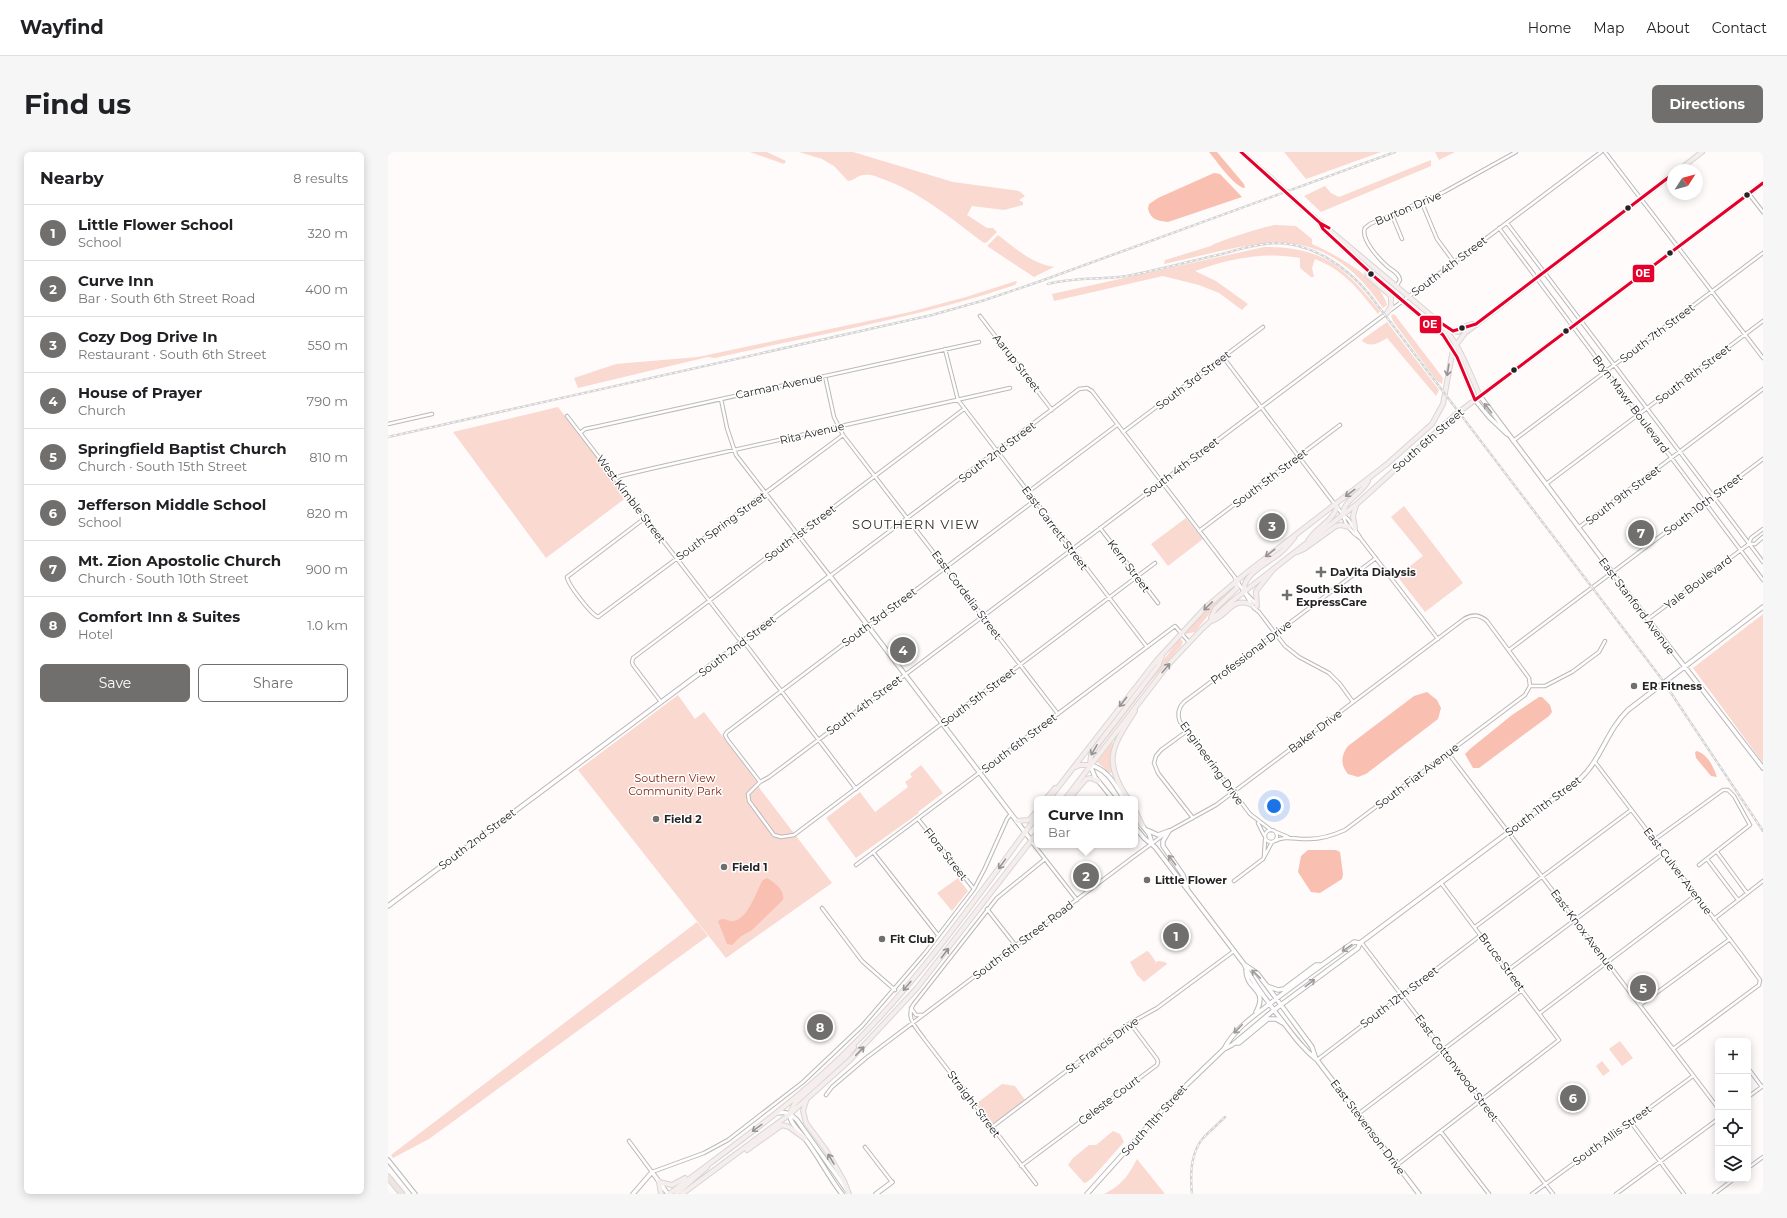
<!DOCTYPE html>
<meta charset="utf-8">
<style>
:root{--surface:#fff;--page:#f6f6f6;--text:#202124;--muted:#757577;--line:#e0e0e0;--accent:#716f6e}
body{margin:0;font-family:Montserrat,sans-serif;background:var(--page);color:var(--text)}
.controls{position:absolute;right:12px;bottom:12px;display:grid;overflow:hidden;border-radius:6px;box-shadow:0 2px 10px #0003}
.controls button{width:36px;height:36px;display:grid;place-items:center;padding:0;border:0;border-bottom:1px solid var(--line);background:var(--surface);color:var(--text);font:20px sans-serif}
.compass{position:absolute;left:1279px;top:12px;width:36px;height:36px;border-radius:50%;background:var(--surface);box-shadow:0 2px 10px #0003;rotate:54deg}
.you{position:absolute;left:886px;top:654px;width:14px;height:14px;margin:-10px;border:3px solid #fff;border-radius:50%;background:#1a73e8;box-shadow:0 0 0 6px #1a73e833}
.badge{display:grid;place-items:center;width:26px;height:26px;border-radius:50%;background:var(--accent);color:#fff;font-size:13px;font-weight:700}
.pin{position:absolute;translate:-50% -50%;border:2px solid #fff;box-shadow:0 1px 4px #0006}
.popup{position:absolute;left:646px;top:644px;width:104px;height:52px;box-sizing:border-box;display:grid;place-content:center;border-radius:6px;background:var(--surface);filter:drop-shadow(0 1px 3px #0005);font-size:13px;white-space:nowrap;color:var(--muted)}
.popup b{font-size:15px;color:var(--text)}
.popup::after{content:'';position:absolute;left:50%;top:100%;margin-left:-8px;border:8px solid transparent;border-top-color:var(--surface)}
.list{margin:0;padding:0;list-style:none}
h2{display:flex;justify-content:space-between;align-items:center;height:52px;margin:0;padding:0 16px;font-size:17px}
h2 small{font-size:13px;font-weight:400;color:var(--muted)}
.list li{display:grid;grid-template-columns:26px 1fr auto;gap:12px;align-items:center;box-sizing:border-box;height:56px;padding:0 16px;border-top:1px solid var(--line)}
.list b{display:block;font-size:15px;white-space:nowrap}
.list p{margin:0;font-size:13px;white-space:nowrap;color:var(--muted)}
.list em{font-size:13px;font-style:normal;color:var(--muted)}
.actions{display:flex;gap:8px;padding:12px 16px}
.actions a{flex:1;padding:9px 0;border:1px solid var(--accent);border-radius:6px;text-align:center;font-size:14px;color:var(--accent)}
.actions .main{background:var(--accent);color:#fff}
.icon{flex:none;width:22px;height:22px;fill:none;stroke:currentColor;stroke-width:2;stroke-linecap:round;stroke-linejoin:round}
.map{position:relative;flex:none;width:1375px;height:1042px;overflow:hidden;border-radius:6px}
header{display:flex;align-items:center;gap:24px;box-sizing:border-box;height:56px;padding:0 20px;background:var(--surface);border-bottom:1px solid var(--line)}
header strong{font-size:19px}
nav{display:flex;gap:22px;margin-inline-start:auto;font-size:14px}
.intro{display:flex;align-items:center;justify-content:space-between;box-sizing:border-box;height:96px;padding:0 24px}
h1{margin:0;font-size:28px}
.button{padding:10px 18px;border-radius:6px;background:var(--accent);color:#fff;font-size:14px;font-weight:700}
main{display:flex;gap:24px;padding:0 24px}
aside{flex:1;background:var(--surface);border-radius:6px;box-shadow:0 2px 10px #0003}
.map>svg:first-child{display:block}
.green{fill:#fad9d1}
.water{fill:#f9bfb1}
.lines{fill:none;stroke-linecap:round;stroke-linejoin:round}
.street-casing{stroke:#bbb8b8;stroke-width:4.5}
.secondary-casing{stroke:#bbb8b8;stroke-width:5.5}
.primary-casing{stroke:#d8d6d6;stroke-width:6}
.highway-casing{stroke:#d8d6d6;stroke-width:7}
.street{stroke:#fffefe;stroke-width:2.5}
.secondary{stroke:#fffefe;stroke-width:3.5}
.primary{stroke:#f5eeec;stroke-width:4}
.highway{stroke:#eee4e1;stroke-width:5}
.rail-casing{stroke:#d5d4d4;stroke-width:2.5}
.rail{stroke:#fff;stroke-width:1;stroke-dasharray:3;stroke-linecap:butt}
.primary-bridge-casing{stroke:#d8d6d6;stroke-width:6;stroke-linecap:butt}
.primary-bridge{stroke:#f5eeec;stroke-width:4}
.bus-1-casing{stroke:#fff;stroke-width:6}
.bus-1{stroke:#e4002b;stroke-width:3}
.oneway{stroke:#979392}
.oneway2{stroke:#9d9b9b}
.bus-dot{fill:#252323;stroke:#fff;stroke-width:1.5}
.poi-dot{fill:#716f6e;stroke:#fff;stroke-width:1.5}
.labels{text-anchor:middle;stroke-width:3;stroke-linejoin:round;paint-order:stroke}
.street-label{font-size:11px;fill:#252323;stroke:#fff}
.poi-label{font-size:11px;font-weight:bold;fill:#252323;stroke:#fff;text-anchor:start}
.park-label{font-size:11px;fill:#822511;stroke:#fff}
.quarter-label{font-size:13px;letter-spacing:1px;fill:#312d2c;stroke:#fff}
.line-badge{stroke:#fff;stroke-width:1.5}
.badge-label{font-size:11px;text-anchor:middle;font-weight:bold;fill:#fff}
</style>
<header>
<strong>Wayfind</strong>
<nav><a>Home</a><a>Map</a><a>About</a><a>Contact</a></nav>
</header>
<div class="intro"><h1>Find us</h1><a class="button">Directions</a></div>
<main>
<aside>
<h2>Nearby<small>8 results</small></h2>
<ul class="list">
<li><span class="badge">1</span><div><b>Little Flower School</b><p>School</p></div><em>320 m</em></li>
<li><span class="badge">2</span><div><b>Curve Inn</b><p>Bar · South 6th Street Road</p></div><em>400 m</em></li>
<li><span class="badge">3</span><div><b>Cozy Dog Drive In</b><p>Restaurant · South 6th Street</p></div><em>550 m</em></li>
<li><span class="badge">4</span><div><b>House of Prayer</b><p>Church</p></div><em>790 m</em></li>
<li><span class="badge">5</span><div><b>Springfield Baptist Church</b><p>Church · South 15th Street</p></div><em>810 m</em></li>
<li><span class="badge">6</span><div><b>Jefferson Middle School</b><p>School</p></div><em>820 m</em></li>
<li><span class="badge">7</span><div><b>Mt. Zion Apostolic Church</b><p>Church · South 10th Street</p></div><em>900 m</em></li>
<li><span class="badge">8</span><div><b>Comfort Inn &amp; Suites</b><p>Hotel</p></div><em>1.0 km</em></li>
</ul>
<div class="actions"><a class="main">Save</a><a>Share</a></div>
</aside>
<div class="map">
<svg width="1375" height="1042" viewBox="0 0 1375 1042">
<rect width="100%" height="100%" fill="#fefbfa"/>
<path class="green" d="M362,0H379L398,9L396,12Z
M411,0H465L565,30L631,39L637,44L631,48L635,50V53L616,58L584,54L579,63L599,76H605L609,80L599,90L596,91C565,68 536,43 500,29C494,27 488,24 483,23C469,21 469,28 460,29L446,14L434,7Z
M896,0H993L918,27Z
M1047,0H1067L1051,8Z
M1043,8V14L933,60L916,44L937,34L943,41L951,45Z
M887,73L908,74L924,87V92C947,102 993,127 999,153L995,156C931,62 869,92 776,112L777,108L823,94C827,90 879,74 887,73Z
M610,83C628,97 643,111 666,115L646,125L599,94Z
M876,95C935,94 957,116 992,159L990,162C971,138 956,118 927,107L924,116L926,125H923L912,116V106C877,99 839,107 807,119L828,129L860,152L854,158L831,141L811,133L775,124L666,149L664,142Z
M628,129L629,130L627,133C529,166 427,183 327,206L320,205C276,215 233,226 190,236L186,226L228,212L310,205L522,160L578,145Z
M1005,162L1007,163L1055,226L1054,232L1049,229L1005,169L1003,164Z
M999,170L1051,238L1048,244L999,186C991,191 983,196 974,189L975,187Z
M170,255L239,345L158,406L65,280Z
M1016,354L1075,431L1037,460L1009,424L1035,404L1003,365Z
M798,366L815,387L780,414L763,392Z
M846,436L822,461L807,480L798,482L797,481C808,470 832,440 846,436Z
M1375,462V611L1305,516Z
M792,486L795,490L793,494L763,529L707,602L709,597Z
M290,543L307,567L316,560L369,630L372,637L444,731L338,806L190,618Z
M724,590L726,592L723,605L724,620L722,621L709,610Z
M533,613L555,641L530,660L531,661L468,706L438,666L472,640L487,660L520,635L517,630L524,625L522,622Z
M570,726L580,739L564,759L549,741Z
M309,770L320,784L41,987L5,1006L3,1003Z
M759,799L761,800L768,810L766,812L770,809L777,810L779,812L756,830L749,823L742,810Z
M1232,889L1245,906L1234,914L1221,897Z
M1214,909L1222,919L1215,924L1208,914Z
M614,932L627,934L637,948L605,972L589,951Z
M725,979L732,982L736,990L704,1026L699,1030L696,1031L680,1013L685,1006L701,993H708Z
M749,1007L777,1042H716C734,1033 740,1024 749,1007Z"/>
<path class="water" d="M821,0H829L856,32L857,36C847,36 828,8 821,0Z
M826,21L832,22L854,45L780,70C770,69 763,68 760,57L761,52L770,46Z
M1039,540L1049,548L1053,556L1050,567L978,622L970,625L960,622C952,613 953,603 960,594L1026,544Z
M1151,545H1154L1162,553L1164,560L1161,564L1091,616H1085L1077,602L1082,597L1124,563Z
M1309,599C1320,603 1325,614 1329,625L1323,624L1308,606L1307,600Z
M920,698H948L952,700L955,722L954,727L932,741L923,740L910,720L913,704Z
M379,726C386,730 397,738 395,748L364,778L352,785L344,793L339,792L330,769L334,767C338,767 342,770 346,769C361,766 368,739 375,728Z"/>
<g class="lines">
<defs>
<path id="street" d="M1217,0L1375,206
M1361,42L1375,60
M1034,51L1049,87L1066,110
M1004,63L1014,87
M1119,71L1375,410
M1111,76L1375,428
M1008,135L1012,128C1011,121 1005,119 1000,115C992,108 972,87 977,76L982,72L1056,40L1128,0
M592,164L664,258
M557,197L570,248L759,495
M835,205L955,363L960,367L973,387L1050,487
M437,224L446,265L455,283L670,562
M333,247L339,276L348,303L442,424L691,237L699,236L704,239L846,424L866,456L871,460
M179,264L350,486L359,494L468,637
M0,272L44,262
M735,280L875,175
M192,281L197,277L207,275L591,190
M1125,289L1375,101
M228,327L232,324L266,316L622,236
M1158,332L1375,169
M640,340L729,273
M955,364C957,372 964,381 972,386
M257,366L179,425C180,433 203,462 210,465L455,283
M712,376L770,451
M1190,376L1375,237
M811,379L952,273
M1361,392H1367L1375,385
M856,439L869,453
M871,460L897,494L911,505L941,521L952,532L965,550
M1260,467L1361,392L1363,386L1375,377
M1121,498L1375,307
M1142,534H1157L1184,520L1211,500L1217,489
M273,550L245,513L244,510L245,506L576,257
M799,579L773,598L768,604L766,611L770,621L805,666
M1060,601L1330,956
M1207,610L1353,802L1372,828L1371,833L1285,897
M372,630L381,625L1213,0
M372,630L360,642L361,649L386,683L393,685L406,683L767,411
M372,630L339,587L337,583L339,580L646,349
M530,667L586,737
M870,671L876,683
M877 684a6 6 0 1 1 12 0a6 6 0 1 1-12 0Z
M883,678L862,662L792,570C789,562 790,556 796,550L988,406
M888,680L900,685
M1266,688L1335,638H1340L1346,644L1362,673L1311,713
M643,689L689,748
M485,700L550,783
M1329,700L1359,741
M876,705L877,688
M1319,707L1350,748
M468,713L787,474L801,490
M846,729L875,707L884,690
M434,756L474,809L507,838
M599,757L628,794
M1326,767L1375,729
M1087,775L1243,658
M973,790L1165,1042
M1120,818L1276,701
M1252,853L1342,787
M523,856L528,863H534
M1152,861L1308,743
M929,908L1093,783
M1360,916L1374,935
M438,943L444,935L478,906L744,706L781,679L828,653L1076,467C1084,462 1091,462 1099,469L1141,526L1142,534L1137,543L957,678C946,683 934,687 921,687C909,688 898,683 887,689
M1360,945L1375,934
M970,962L1134,838
M1242,969L1296,1042
M604,975L742,871L769,856L846,799
M1053,980L1101,1042
M241,989L264,1020L316,1001L340,988L415,930L474,874L537,801L586,737L597,716L619,667L623,662
M477,995L504,1030
M1009,1013L1171,888L1053,731
M633,1014L769,913L770,910L769,907L742,871
M1360,1016L1375,1005
M648,1032L537,888C530,878 517,866 525,853L609,746L657,707
M1144,1042L1305,924
M1228,1042L1330,967
M1326,1042L1346,1027"/>
<path id="secondary" d="M1092,244L1242,444L1375,616
M1087,248L1101,265L1119,282
M702,613C720,617 727,633 736,647
M702,613L707,625L725,647
M753,672L761,682L764,691
M747,675L756,686L767,695L856,812C864,830 877,845 888,861C901,877 912,895 929,908L1031,1042
M759,678L770,683L781,679
M781,679L775,689V694L795,723L799,736
M0,754L442,424L643,688
M857,813L869,821L879,834L924,895L928,907
M858,818C858,839 881,836 868,860
M879,834L890,838L896,837L928,813H932
M847,891H851L880,867H888L895,871
M836,897C847,876 866,864 884,850C911,829 938,810 966,790L972,791L1192,627C1213,608 1219,578 1240,558L1375,455
M389,961C398,959 403,962 409,968L458,1037
M402,962C401,970 409,976 414,983C429,1001 439,1023 454,1042
M0,1008L27,1042
M245,1042L264,1020L280,1042
M488,1042L504,1030
M699,1042L787,944L836,897L844,893L886,858L970,796L972,791"/>
<path id="primary" d="M853,0L883,26
M1291,18L1314,0
M915,56L1045,165C1071,188 1078,213 1092,244
M932,72L935,77L989,127L1055,183L1069,205L1087,248
M979,118L980,124L1003,144V154L999,161
M1059,177L1070,180L1078,174L1085,172
M955,363C954,349 974,342 980,329
M967,376L965,364L968,354
M919,391C926,376 944,371 949,355
M909,400L916,397L948,374L953,373L961,375
M856,439C854,422 882,410 893,400C898,396 902,391 906,386
M869,454L868,439L884,419
M823,466L827,457L849,436L848,428
M823,469C840,465 843,443 864,453
M702,613L703,603L707,596L770,514L774,504
M685,616L692,613H702
M658,647L667,636
M661,647L769,508L817,456L857,422L999,312L1044,272L1055,252L1065,197L1077,181L1285,22
M677,647L780,513L814,477L843,450L970,351L1067,263L1375,31
M681,647L698,627L703,626L710,629
M740,647C714,608 724,595 747,559
M747,658L754,673
M629,669L641,668L649,659
M418,949L415,959L418,971L438,998L456,1029L461,1042
M402,961L407,951L459,904L466,895
M359,998L394,973L401,975L416,986
M271,1030L284,1033L297,1026
M271,1030L273,1042
M281,1042C339,998 400,956 453,905C528,833 588,747 649,664
M288,1042L319,1015
M294,1042L402,962L462,908L529,836L649,681"/>
<path id="highway" d="M0,1025L14,1042"/>
</defs>
<use href="#street" class="street-casing"/>
<use href="#secondary" class="secondary-casing"/>
<use href="#primary" class="primary-casing"/>
<use href="#highway" class="highway-casing"/>
<use href="#street" class="street"/>
<use href="#secondary" class="secondary"/>
<use href="#primary" class="primary"/>
<use href="#highway" class="highway"/>
<defs>
<path id="rail" d="M660,132C686,125 712,128 739,124C771,118 802,109 834,102C851,97 870,92 888,91C924,91 959,115 981,142L1273,526L1375,679
M0,285L544,163L597,148L650,130L1007,0
M804,1042C802,1023 803,999 816,985C823,978 831,971 837,965"/>
</defs>
<use href="#rail" class="rail-casing"/>
<use href="#rail" class="rail"/>
<defs>
<path id="primary-bridge" d="M883,26L915,56"/>
</defs>
<use href="#primary-bridge" class="primary-bridge-casing"/>
<use href="#primary-bridge" class="primary-bridge"/>
<defs>
<path id="bus-1" d="M853,0L932,71L941,76
M932,71L935,77L989,127L1055,183L1069,205L1087,248L1375,31
M1050,169L1065,179L1088,172L1285,22"/>
</defs>
<use href="#bus-1" class="bus-1-casing"/>
<use href="#bus-1" class="bus-1"/>
</g>
<defs><path id="oneway-shaft" d="M-6 0H5M1.5-3L5.5 0L1.5 3" fill="none" stroke-width="1.6" stroke-linecap="round" stroke-linejoin="round"/></defs>
<g class="oneway">
<use href="#oneway-shaft" transform="translate(1060 218) rotate(99)"/>
<use href="#oneway-shaft" transform="translate(962 341) rotate(143)"/>
<use href="#oneway-shaft" transform="translate(882 401) rotate(142)"/>
<use href="#oneway-shaft" transform="translate(820 454) rotate(136)"/>
<use href="#oneway-shaft" transform="translate(778 516) rotate(-50)"/>
<use href="#oneway-shaft" transform="translate(735 550) rotate(128)"/>
<use href="#oneway-shaft" transform="translate(706 598) rotate(120)"/>
<use href="#oneway-shaft" transform="translate(614 712) rotate(126)"/>
<use href="#oneway-shaft" transform="translate(557 801) rotate(-53)"/>
<use href="#oneway-shaft" transform="translate(519 834) rotate(130)"/>
<use href="#oneway-shaft" transform="translate(472 899) rotate(-46)"/>
<use href="#oneway-shaft" transform="translate(369 976) rotate(144)"/>
<use href="#oneway-shaft" transform="translate(443 1007) rotate(-121)"/>
</g>
<g class="oneway2">
<use href="#oneway-shaft" transform="translate(1100 256) rotate(-128)"/>
<use href="#oneway-shaft" transform="translate(784 708) rotate(-127)"/>
<use href="#oneway-shaft" transform="translate(959 796) rotate(146)"/>
<use href="#oneway-shaft" transform="translate(868 822) rotate(-136)"/>
<use href="#oneway-shaft" transform="translate(922 831) rotate(-37)"/>
<use href="#oneway-shaft" transform="translate(850 877) rotate(134)"/>
</g>
<g class="bus-dot">
<circle cx="1359" cy="43" r="3.5"/>
<circle cx="1240" cy="56" r="3.5"/>
<circle cx="1282" cy="101" r="3.5"/>
<circle cx="983" cy="122" r="3.5"/>
<circle cx="1074" cy="176" r="3.5"/>
<circle cx="1178" cy="179" r="3.5"/>
<circle cx="1126" cy="218" r="3.5"/>
</g>
<g class="poi-dot">
<path d="M931 414h4v4h4v4h-4v4h-4v-4h-4v-4h4z"/>
<path d="M897 437h4v4h4v4h-4v4h-4v-4h-4v-4h4z"/>
<circle cx="1246" cy="534" r="4"/>
<circle cx="268" cy="667" r="4"/>
<circle cx="336" cy="715" r="4"/>
<circle cx="759" cy="728" r="4"/>
<circle cx="494" cy="787" r="4"/>
</g>
<g class="labels">
<g class="street-label">
<text transform="translate(1020 56) rotate(-23)" y="4">Burton Drive</text>
<text transform="translate(1061 114) rotate(-37)" y="4">South 4th Street</text>
<text transform="translate(1269 181) rotate(-37)" y="4">South 7th Street</text>
<text transform="translate(629 211) rotate(52)" y="4">Aarup Street</text>
<text transform="translate(1305 222) rotate(-37)" y="4">South 8th Street</text>
<text transform="translate(805 228) rotate(-37)" y="4">South 3rd Street</text>
<text transform="translate(391 234) rotate(-12)" y="4">Carman Avenue</text>
<text transform="translate(1243 252) rotate(53)" y="4">Bryn Mawr Boulevard</text>
<text transform="translate(424 281) rotate(-13)" y="4">Rita Avenue</text>
<text transform="translate(1040 288) rotate(-41)" y="4">South 6th Street</text>
<text transform="translate(609 300) rotate(-37)" y="4">South 2nd Street</text>
<text transform="translate(793 315) rotate(-37)" y="4">South 4th Street</text>
<text transform="translate(882 326) rotate(-37)" y="4">South 5th Street</text>
<text transform="translate(1235 343) rotate(-37)" y="4">South 9th Street</text>
<text transform="translate(243 347) rotate(53)" y="4">West Kimble Street</text>
<text transform="translate(1315 352) rotate(-37)" y="4">South 10th Street</text>
<text transform="translate(333 374) rotate(-36)" y="4">South Spring Street</text>
<text transform="translate(667 376) rotate(53)" y="4">East Garrett Street</text>
<text transform="translate(412 381) rotate(-37)" y="4">South 1st Street</text>
<text transform="translate(741 414) rotate(53)" y="4">Kern Street</text>
<text transform="translate(1310 430) rotate(-37)" y="4">Yale Boulevard</text>
<text transform="translate(579 443) rotate(53)" y="4">East Cordelia Street</text>
<text transform="translate(1249 454) rotate(53)" y="4">East Stanford Avenue</text>
<text transform="translate(491 465) rotate(-37)" y="4">South 3rd Street</text>
<text transform="translate(349 494) rotate(-37)" y="4">South 2nd Street</text>
<text transform="translate(863 500) rotate(-37)" y="4">Professional Drive</text>
<text transform="translate(590 545) rotate(-37)" y="4">South 5th Street</text>
<text transform="translate(476 553) rotate(-37)" y="4">South 4th Street</text>
<text transform="translate(927 579) rotate(-37)" y="4">Baker Drive</text>
<text transform="translate(631 591) rotate(-37)" y="4">South 6th Street</text>
<text transform="translate(824 611) rotate(54)" y="4">Engineering Drive</text>
<text transform="translate(1029 624) rotate(-37)" y="4">South Fiat Avenue</text>
<text transform="translate(1155 654) rotate(-37)" y="4">South 11th Street</text>
<text transform="translate(89 687) rotate(-37)" y="4">South 2nd Street</text>
<text transform="translate(558 702) rotate(52)" y="4">Flora Street</text>
<text transform="translate(1290 719) rotate(53)" y="4">East Culver Avenue</text>
<text transform="translate(1195 778) rotate(53)" y="4">East Knox Avenue</text>
<text transform="translate(635 788) rotate(-37)" y="4">South 6th Street Road</text>
<text transform="translate(1114 810) rotate(53)" y="4">Bruce Street</text>
<text transform="translate(1011 845) rotate(-37)" y="4">South 12th Street</text>
<text transform="translate(714 893) rotate(-36)" y="4">St. Francis Drive</text>
<text transform="translate(1069 916) rotate(53)" y="4">East Cottonwood Street</text>
<text transform="translate(721 948) rotate(-37)" y="4">Celeste Court</text>
<text transform="translate(586 952) rotate(53)" y="4">Straight Street</text>
<text transform="translate(766 968) rotate(-48)" y="4">South 11th Street</text>
<text transform="translate(980 975) rotate(53)" y="4">East Stevenson Drive</text>
<text transform="translate(1224 983) rotate(-36)" y="4">South Allis Street</text>
</g>
<g class="poi-label">
<text x="942" y="424">DaVita Dialysis</text>
<text x="908" y="441">South Sixth<tspan x="908" dy="13">ExpressCare</tspan></text>
<text x="1254" y="538">ER Fitness</text>
<text x="276" y="671">Field 2</text>
<text x="344" y="719">Field 1</text>
<text x="767" y="732">Little Flower</text>
<text x="502" y="791">Fit Club</text>
</g>
<g class="park-label">
<text x="287" y="630">Southern View<tspan x="287" dy="13">Community Park</tspan></text>
</g>
<g class="quarter-label">
<text x="528" y="377">SOUTHERN VIEW</text>
</g>
</g>
<g class="line-badge">
<rect x="1244" y="112" width="23" height="19" rx="4" fill="#e4002b"/>
<rect x="1031" y="163" width="23" height="19" rx="4" fill="#e4002b"/>
</g>
<g class="badge-label">
<text x="1255" y="125">0E</text>
<text x="1042" y="176">0E</text>
</g>
</svg>
<div class="controls">
<button>+</button>
<button>−</button>
<button><svg class="icon" aria-label="locate" viewBox="0 0 24 24"><circle cx="12" cy="12" r="6"/><path d="M12 2v4M12 18v4M2 12h4M18 12h4"/></svg></button>
<button><svg class="icon" aria-label="layers" viewBox="0 0 24 24"><path d="M12 4l9 5-9 5-9-5zM3 14l9 5 9-5"/></svg></button>
</div>
<svg class="compass" viewBox="-18 -18 36 36"><path d="M0-13l5 13h-10z" fill="#e53935"/><path d="M0 13l5-13h-10z" fill="#757577"/></svg>
<div class="you"></div>
<div class="pin badge" style="left:788px;top:784px">1</div>
<div class="pin badge" style="left:698px;top:724px">2</div>
<div class="popup"><b>Curve Inn</b>Bar</div>
<div class="pin badge" style="left:884px;top:374px">3</div>
<div class="pin badge" style="left:515px;top:498px">4</div>
<div class="pin badge" style="left:1255px;top:836px">5</div>
<div class="pin badge" style="left:1185px;top:946px">6</div>
<div class="pin badge" style="left:1253px;top:381px">7</div>
<div class="pin badge" style="left:432px;top:875px">8</div>
</div>
</main>
